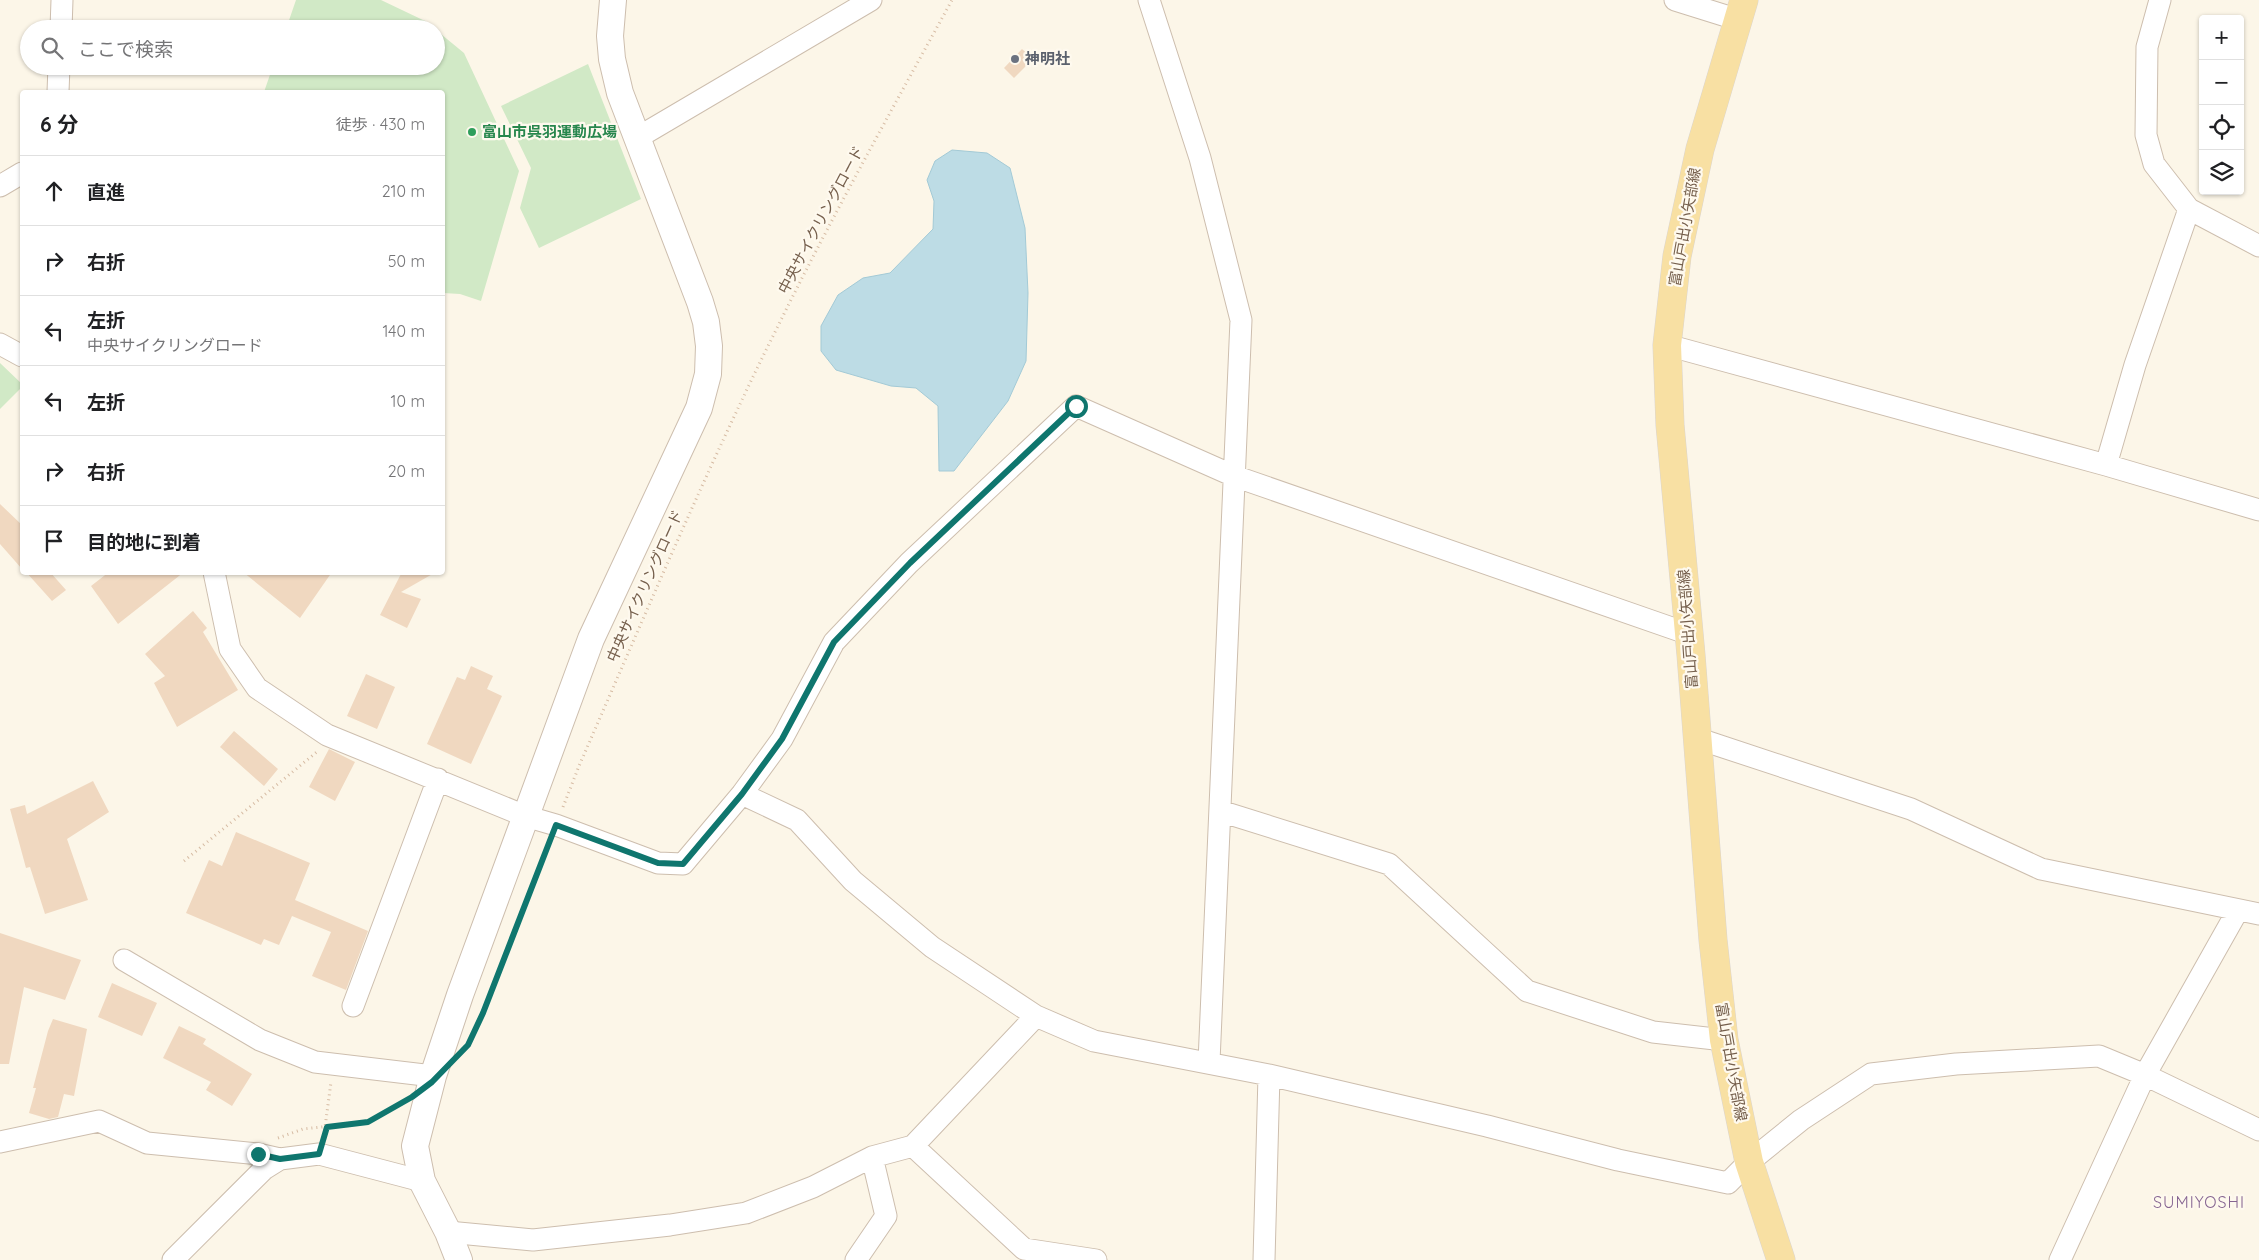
<!DOCTYPE html>
<html lang="ja">
<meta charset="utf-8">
<style>
:root{--surface:#fff;--page:#f2f2f2;--text:#202124;--muted:#757577;--line:#e0e0e0}
body{margin:0;font-family:Quicksand,"Noto Sans JP",sans-serif;background:var(--page);color:var(--text)}
.controls{position:absolute;right:15px;top:15px;display:grid;overflow:hidden;border-radius:5px;box-shadow:0 1px 4px #0004}
.controls button{width:45px;height:45px;display:grid;place-items:center;padding:0;border:0;border-bottom:1px solid var(--line);background:var(--surface);color:var(--text);font:25px sans-serif}
.stop{position:absolute;width:15px;height:15px;margin:-11px;border:4px solid #0f766e;border-radius:50%;background:#fff}
.stop.end{background:#0f766e;border-color:#fff;box-shadow:0 1px 5px #0008}
.list{margin:0;padding:0;list-style:none}
h2{display:flex;justify-content:space-between;align-items:center;height:65px;margin:0;padding:0 20px;font-size:21px}
h2 small{font-size:16px;font-weight:400;color:var(--muted)}
.list li{display:grid;grid-template-columns:32px 1fr auto;gap:15px;align-items:center;box-sizing:border-box;height:70px;padding:0 20px;border-top:1px solid var(--line)}
.list b{display:block;font-size:19px;white-space:nowrap}
.list p{margin:0;font-size:16px;white-space:nowrap;color:var(--muted)}
.list em{font-size:16px;font-style:normal;color:var(--muted)}
.icon{flex:none;width:28px;height:28px;fill:none;stroke:currentColor;stroke-width:2;stroke-linecap:round;stroke-linejoin:round}
.map{position:relative;flex:none;width:2259px;height:1260px;overflow:hidden}
.search{position:absolute;background:var(--surface);box-shadow:0 1px 4px #0004;left:20px;top:20px;width:425px;height:55px;display:flex;align-items:center;gap:12px;box-sizing:border-box;padding:0 18px;border-radius:28px;color:var(--muted);font-size:19px}
.panel{position:absolute;background:var(--surface);box-shadow:0 1px 4px #0004;left:20px;top:90px;width:425px;height:485px;border-radius:5px}
.map>svg:first-child{display:block}
.green{fill:#d1e9c6}
.water{fill:#bddce5;stroke:#a3cad6}
.building{fill:#f0d8c0}
.lines{fill:none;stroke-linecap:round;stroke-linejoin:round}
.minor-casing{stroke:#cdbeae;stroke-width:23}
.tertiary-casing{stroke:#cdbeae;stroke-width:28}
.primary-casing{stroke:#dbd5d0;stroke-width:29}
.path{stroke:#d6bba3;stroke-width:3;stroke-dasharray:1 4;stroke-linecap:butt}
.minor{stroke:#fff;stroke-width:21}
.tertiary{stroke:#fff;stroke-width:26}
.primary{stroke:#f8e0a3;stroke-width:28}
.route{stroke:#0f766e;stroke-width:6}
.worship-dot{fill:#6b7280;stroke:#fef9ee;stroke-width:2}
.leisure-dot{fill:#2e9e5b;stroke:#fef9ee;stroke-width:2}
.labels{text-anchor:middle;stroke-width:4.5;stroke-linejoin:round;paint-order:stroke}
.worship-label{font-size:15px;font-weight:bold;fill:#5b616d;stroke:#fef9ee;text-anchor:start}
.leisure-label{font-size:15px;font-weight:bold;fill:#27864d;stroke:#fef9ee;text-anchor:start}
.street-label{font-size:15px;fill:#755f4c;stroke:#fef9ee}
.neighbourhood-label{font-size:16px;letter-spacing:1px;fill:#866591;stroke:#fef9ee}
</style>
<div class="map">
<svg width="2259" height="1260" viewBox="0 0 2259 1260">
<rect width="100%" height="100%" fill="#fcf6e8"/>
<path class="green" d="M296,0H381L425,21L434,29H286Z
M436,30L464,53L519,171L481,301L460,294L443,293L442,92H264L273,66H436Z
M588,64L641,199L539,248L520,208L531,168L501,106Z
M0,363L22,384V387L0,409Z"/>
<path class="water" d="M952,150L987,153L1010,168L1025,228L1028,293L1026,361L1008,401L954,471H939L938,406L916,388L891,386L836,370L821,351V326L838,295L863,278L890,273L933,229L934,201L927,180L935,161Z"/>
<path class="building" d="M1022,49L1033,59L1014,78L1004,68Z
M0,504L22,525V569L0,544Z
M26,572H50L66,590L52,601Z
M109,572H184L118,624L91,586Z
M243,572H332L300,618Z
M402,572H436L401,592L421,599L407,628L380,615Z
M193,611L207,628L203,632L238,690L177,727L154,683L165,676L145,654Z
M471,666L493,676L487,689L502,696L471,764L427,744L457,677L465,680Z
M366,674L395,687L377,729L347,716Z
M234,731L278,769L264,786L220,747Z
M329,749L355,762L335,801L309,787Z
M93,781L109,812L67,839L88,900L45,914L30,867L26,868L10,809L25,805L27,814Z
M236,832L310,863L295,900L368,931L346,990L312,976L331,932L292,916L279,945L264,939L261,945L186,913L209,860L222,866Z
M0,933L81,960L65,1000L24,987L9,1064H0Z
M112,983L157,1003L142,1036L98,1017Z
M53,1019L87,1029L74,1096L64,1094L58,1117L49,1119L29,1113L36,1088H33L48,1031Z
M179,1026L206,1039L203,1044L252,1074L232,1106L206,1090L211,1082L163,1058Z"/>
<g class="lines">
<defs>
<path id="minor" d="M1149,0L1200,158L1241,320L1209,1062
M1675,0L1739,20
M2160,0L2147,47L2146,135L2154,164L2189,209L2259,246
M61,29L62,0
M58,92L59,66
M637,138L871,0
M0,186L22,173
M0,344L22,356
M1667,345L2106,465L2259,510
M2106,465L2135,365L2189,209
M214,572L230,649L257,688L327,735L525,816L556,825L658,863L683,864L742,794L782,739L834,642L909,563L1076,406L1234,476L1689,634
M1696,738L1911,809L2041,869L2259,914
M742,794L797,820L853,881L932,947L1036,1016L1094,1041L1269,1075L1487,1126L1618,1160L1728,1183L1749,1162L1801,1120L1871,1074L1956,1064L2099,1056L2145,1075L2259,1130
M1220,811L1389,864L1527,991L1653,1032L1724,1040
M124,960L260,1040L315,1062L433,1076
M353,1006L438,779
M0,1142L99,1121L147,1143L258,1154L280,1159
M913,1146L1024,1249L1096,1260
M872,1157L913,1146L1036,1016
M448,1232L533,1240L670,1225L746,1213L813,1187L872,1157L886,1216L856,1260
M173,1260L264,1169L280,1159L319,1154L422,1181
M1264,1260L1269,1075
M2060,1260L2145,1075L2238,910"/>
<path id="tertiary" d="M459,1260L448,1232L422,1181L415,1146L433,1076L460,995L591,639L699,408L708,374L709,346L706,322L700,302L620,93L612,59L610,36L613,0"/>
<path id="primary" d="M1744,0L1700,149L1677,256L1667,345L1670,425L1691,655L1713,940L1724,1040L1749,1162L1781,1260"/>
</defs>
<use href="#minor" class="minor-casing"/>
<use href="#tertiary" class="tertiary-casing"/>
<use href="#primary" class="primary-casing"/>
<path class="path" d="M563,807L579,766C642,622 703,477 773,336C829,222 891,111 952,0
M184,861L318,751
M472,1037L483,1013L549,843
M324,1135L331,1082
M278,1138L303,1129L368,1122L403,1103"/>
<use href="#minor" class="minor"/>
<use href="#tertiary" class="tertiary"/>
<use href="#primary" class="primary"/>
</g>
<g class="lines">
<path class="route" d="M258,1154L280,1159L319,1154L327,1127L368,1122L412,1097L432,1082L468,1045L483,1013L556,825L658,863L683,864L742,794L782,739L834,642L910,563L1076,406"/>
</g>
<circle class="worship-dot" cx="1015" cy="59" r="5"/>
<circle class="leisure-dot" cx="472" cy="132" r="5"/>
<g class="labels">
<g class="worship-label">
<text x="1025" y="64">神明社</text>
</g>
<g class="leisure-label">
<text x="482" y="137">富山市呉羽運動広場</text>
</g>
<g class="street-label">
<text transform="translate(821 220) rotate(-62)" y="5">中央サイクリングロード</text>
<text transform="translate(1685 227) rotate(-80)" y="5">富山戸出小矢部線</text>
<text transform="translate(645 586) rotate(-66)" y="5">中央サイクリングロード</text>
<text transform="translate(1688 629) rotate(-94)" y="5">富山戸出小矢部線</text>
<text transform="translate(1731 1062) rotate(80)" y="5">富山戸出小矢部線</text>
</g>
<g class="neighbourhood-label">
<text x="2199" y="1208">SUMIYOSHI</text>
</g>
</g>
</svg>
<div class="controls">
<button>+</button>
<button>−</button>
<button><svg class="icon" aria-label="locate" viewBox="0 0 24 24"><circle cx="12" cy="12" r="6"/><path d="M12 2v4M12 18v4M2 12h4M18 12h4"/></svg></button>
<button><svg class="icon" aria-label="layers" viewBox="0 0 24 24"><path d="M12 4l9 5-9 5-9-5zM3 14l9 5 9-5"/></svg></button>
</div>
<div class="stop" style="left:1076px;top:406px"></div>
<div class="stop end" style="left:258px;top:1154px"></div>
<div class="search"><svg class="icon" aria-label="search" viewBox="0 0 24 24"><circle cx="10" cy="10" r="6"/><path d="M15 15l6 6"/></svg>ここで検索</div>
<section class="panel">
<h2>6 分<small>徒歩 · 430 m</small></h2>
<ul class="list">
<li><svg class="icon" aria-label="ahead" viewBox="0 0 24 24"><path d="M12 20V5M6 11l6-6 6 6"/></svg><div><b>直進</b></div><em>210 m</em></li>
<li><svg class="icon" aria-label="right" viewBox="0 0 24 24"><path d="M7 20v-9h11M14 6l5 5-5 5"/></svg><div><b>右折</b></div><em>50 m</em></li>
<li><svg class="icon" aria-label="left" viewBox="0 0 24 24"><path d="M17 20v-9H6M10 6l-5 5 5 5"/></svg><div><b>左折</b><p>中央サイクリングロード</p></div><em>140 m</em></li>
<li><svg class="icon" aria-label="left" viewBox="0 0 24 24"><path d="M17 20v-9H6M10 6l-5 5 5 5"/></svg><div><b>左折</b></div><em>10 m</em></li>
<li><svg class="icon" aria-label="right" viewBox="0 0 24 24"><path d="M7 20v-9h11M14 6l5 5-5 5"/></svg><div><b>右折</b></div><em>20 m</em></li>
<li><svg class="icon" aria-label="arrive" viewBox="0 0 24 24"><path d="M6 21V4h12l-3 4 3 4H6"/></svg><div><b>目的地に到着</b></div></li>
</ul>
</section>
</div>
